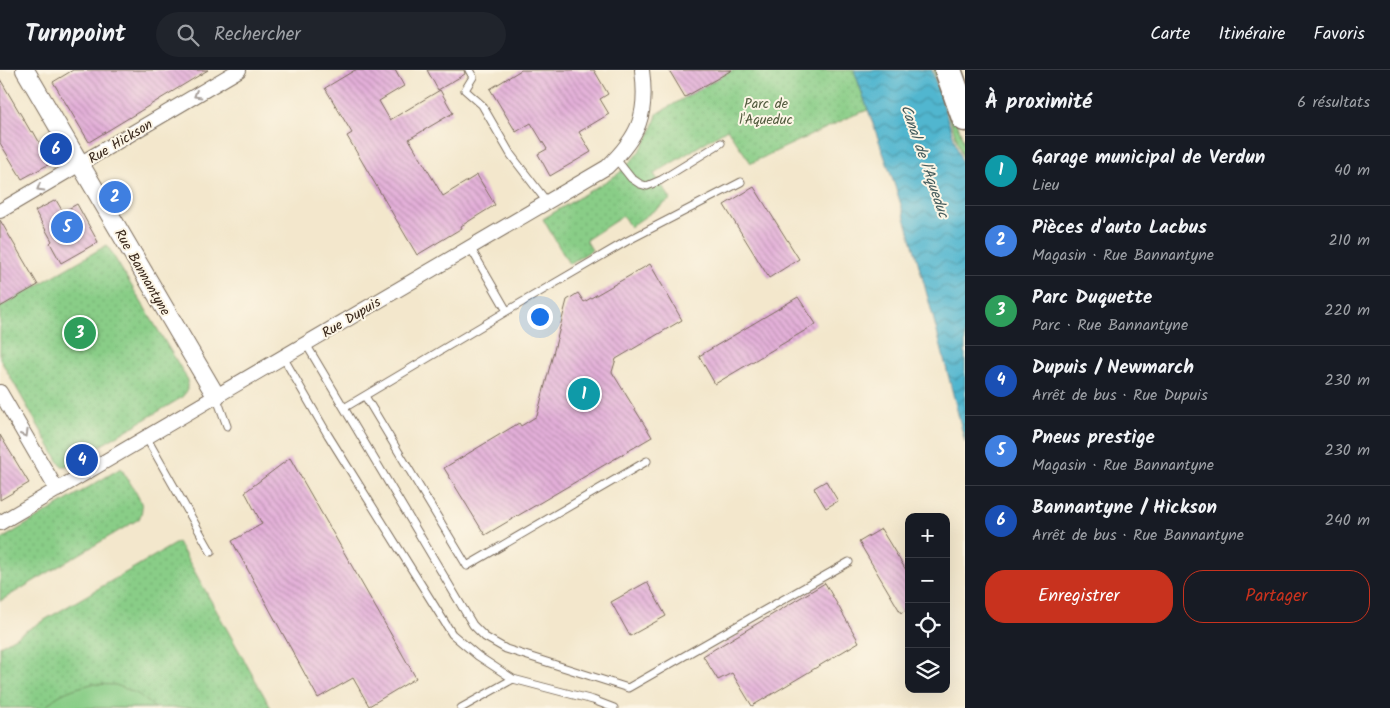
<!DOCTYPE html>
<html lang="fr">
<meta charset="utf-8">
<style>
:root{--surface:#171b24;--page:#20242c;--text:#f1f3f6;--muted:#9ea1a6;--line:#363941;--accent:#c8321e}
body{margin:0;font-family:Kalam,sans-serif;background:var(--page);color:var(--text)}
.controls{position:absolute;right:15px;bottom:15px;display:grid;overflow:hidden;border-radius:10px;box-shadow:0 5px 20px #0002}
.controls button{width:45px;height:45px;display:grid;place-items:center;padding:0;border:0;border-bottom:1px solid var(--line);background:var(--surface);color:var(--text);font:25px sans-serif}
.you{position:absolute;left:539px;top:246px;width:18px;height:18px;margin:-12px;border:4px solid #fff;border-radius:50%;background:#1a73e8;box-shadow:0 0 0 8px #1a73e833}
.badge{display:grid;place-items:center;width:32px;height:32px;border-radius:50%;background:var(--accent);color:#fff;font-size:16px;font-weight:700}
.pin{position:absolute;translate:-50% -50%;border:2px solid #fff;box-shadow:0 1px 5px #0006}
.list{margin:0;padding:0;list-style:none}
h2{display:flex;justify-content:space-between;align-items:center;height:65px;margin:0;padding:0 20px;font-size:21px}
h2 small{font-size:16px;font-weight:400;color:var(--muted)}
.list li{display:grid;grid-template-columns:32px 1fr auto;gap:15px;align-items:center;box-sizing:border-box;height:70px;padding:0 20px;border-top:1px solid var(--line)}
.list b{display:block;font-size:19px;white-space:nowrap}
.list p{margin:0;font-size:16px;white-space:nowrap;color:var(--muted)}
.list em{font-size:16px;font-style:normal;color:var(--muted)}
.actions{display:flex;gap:10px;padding:15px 20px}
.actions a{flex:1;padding:11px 0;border:1px solid var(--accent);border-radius:20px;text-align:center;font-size:18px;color:var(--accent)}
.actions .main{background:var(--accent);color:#fff}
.icon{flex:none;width:28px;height:28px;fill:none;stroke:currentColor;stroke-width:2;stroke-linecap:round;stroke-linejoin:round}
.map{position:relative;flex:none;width:965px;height:638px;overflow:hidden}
header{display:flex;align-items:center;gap:30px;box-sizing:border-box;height:70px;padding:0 25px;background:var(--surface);border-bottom:1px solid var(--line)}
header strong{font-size:24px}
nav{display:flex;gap:28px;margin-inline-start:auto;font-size:18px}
.search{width:350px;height:45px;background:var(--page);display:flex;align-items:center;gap:12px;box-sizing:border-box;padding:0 18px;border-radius:28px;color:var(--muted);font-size:19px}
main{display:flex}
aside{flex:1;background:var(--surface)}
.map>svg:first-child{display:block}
.green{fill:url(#green-dots);stroke:#627c52}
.pitch{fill:#89cd87;stroke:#627c52}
.water{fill:url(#water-waves);stroke:#467076}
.building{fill:url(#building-back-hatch)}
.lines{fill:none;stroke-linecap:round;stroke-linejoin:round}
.service-casing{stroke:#7b6c5b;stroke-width:9}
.minor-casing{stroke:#7b6c5b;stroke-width:16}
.tertiary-casing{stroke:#7b6c5b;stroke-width:20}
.motorway-casing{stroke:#7b6c5b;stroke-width:29}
.service{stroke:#fff;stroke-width:7}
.minor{stroke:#fff;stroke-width:14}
.tertiary{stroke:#fff;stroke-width:18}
.motorway{stroke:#fff;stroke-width:26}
.oneway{stroke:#a79f9a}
.labels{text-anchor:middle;stroke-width:4;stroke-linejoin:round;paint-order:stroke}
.park-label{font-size:14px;fill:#525b3e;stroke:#fcf5e5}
.street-label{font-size:14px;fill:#3b2a1e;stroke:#fcf5e5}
.water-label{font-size:15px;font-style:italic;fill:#435b5c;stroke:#fcf5e5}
</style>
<header>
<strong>Turnpoint</strong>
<div class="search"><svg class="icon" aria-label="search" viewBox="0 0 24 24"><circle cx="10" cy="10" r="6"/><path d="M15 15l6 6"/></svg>Rechercher</div>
<nav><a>Carte</a><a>Itinéraire</a><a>Favoris</a></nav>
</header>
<main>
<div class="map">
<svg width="965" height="638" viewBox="0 0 965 638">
<defs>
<pattern id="green-dots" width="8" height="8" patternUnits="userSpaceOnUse" patternTransform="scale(1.25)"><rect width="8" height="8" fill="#89cd87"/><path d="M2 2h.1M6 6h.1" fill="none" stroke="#77b074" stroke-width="1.8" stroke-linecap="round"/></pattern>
<pattern id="water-waves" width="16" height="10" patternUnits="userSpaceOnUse" patternTransform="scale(1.25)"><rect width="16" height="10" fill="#51b6cf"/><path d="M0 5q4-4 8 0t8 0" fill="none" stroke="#4494a7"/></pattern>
<pattern id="building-back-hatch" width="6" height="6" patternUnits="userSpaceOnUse" patternTransform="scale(1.25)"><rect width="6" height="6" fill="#e3afd9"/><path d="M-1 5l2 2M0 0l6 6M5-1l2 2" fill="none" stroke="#b98faf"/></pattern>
</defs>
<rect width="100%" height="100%" fill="#fcf5e5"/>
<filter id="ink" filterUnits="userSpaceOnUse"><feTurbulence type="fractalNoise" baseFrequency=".02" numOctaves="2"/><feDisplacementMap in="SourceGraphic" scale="10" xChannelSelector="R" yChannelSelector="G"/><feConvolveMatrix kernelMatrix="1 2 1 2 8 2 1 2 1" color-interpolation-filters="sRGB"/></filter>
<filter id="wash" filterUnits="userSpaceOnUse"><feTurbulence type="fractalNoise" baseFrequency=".0096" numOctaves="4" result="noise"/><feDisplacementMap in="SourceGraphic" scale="20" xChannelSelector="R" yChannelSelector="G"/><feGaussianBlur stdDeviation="1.12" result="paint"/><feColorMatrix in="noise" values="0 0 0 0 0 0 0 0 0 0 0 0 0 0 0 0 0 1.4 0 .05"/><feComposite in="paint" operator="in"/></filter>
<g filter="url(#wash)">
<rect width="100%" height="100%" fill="#f3e7cc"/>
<path class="green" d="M732,0H854L868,40L854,45L751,93L727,59L654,104L671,129L630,157L623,146L586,170L592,180L569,194L543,149L618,104C636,88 651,69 657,44Z
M934,0H940L965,76V95Z
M107,175L188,310L187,321L181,328L66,396H62L60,394L0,289V237Z
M121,398C126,407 141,428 142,437C142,441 141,445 139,449L0,531V470Z
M178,472L271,638H0V576Z"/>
<path class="pitch" d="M92,614L116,615L138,624L155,638H45C56,623 75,618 92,614Z"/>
<path class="water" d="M854,0H932L965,102V372C944,288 923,204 897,122C883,81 868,41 854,0Z"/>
<g id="blocks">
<path class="building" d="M73,0H208L89,72L53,12Z
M355,0H395L404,16L379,31L390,50L440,20L453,43L409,69L443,126L477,105L495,135L461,156L462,158L417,185L347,66L352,63L325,18Z
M427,0H464L465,4L438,20Z
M521,0H594L608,24L600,29L609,44L579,62L591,82L550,106L538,84L547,79L531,53L516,62L490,19Z
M669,0H732L685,27Z
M0,9L31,62L33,61L51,93L22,109L0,73Z
M754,117L799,189L769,208L724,135Z
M56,130L63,142L77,134L98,172L61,193L50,173L52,171L35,141Z
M0,150L38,215L0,237Z
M650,194L682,250L616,289L612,302L652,367L485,465L444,398L519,353L521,356L537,346L567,230L578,223L584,232Z
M798,227L816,254L715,314L699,286Z
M0,365L29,413L0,430Z
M290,388L416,608L369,636L353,608L318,628L232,471L262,454L245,422Z
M826,411L838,431L826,438L814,418Z
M881,459L909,505V538L901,543L859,472Z
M647,512L666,546L630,566L611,532Z
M825,513L859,572L752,636L732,603L718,610L703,586Z"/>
</g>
</g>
<g filter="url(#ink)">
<use href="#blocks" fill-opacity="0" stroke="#7b6c5b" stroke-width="1"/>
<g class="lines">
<defs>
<path id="service" d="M469,0L473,7L465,20L482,35L511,85L547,132
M616,89L631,108L640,114L647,116L661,110L721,73
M470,177L507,241
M306,274L473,555L485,567L506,579L628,618L849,492
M283,287L328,365L452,564L478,586L513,609
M216,326L227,356
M365,326L467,496L647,391
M344,338L507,241L627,171L741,112
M146,367L211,482
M461,638L513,609L593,630L614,638"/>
<path id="minor" d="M0,141L239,0
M0,322L57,420
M0,453L607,97C639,66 648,45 642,0"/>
<path id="tertiary" d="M25,0L216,326"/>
<path id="motorway" d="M948,0L965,48"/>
</defs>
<use href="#service" class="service-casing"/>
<use href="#minor" class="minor-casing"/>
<use href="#tertiary" class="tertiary-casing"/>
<use href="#motorway" class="motorway-casing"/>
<use href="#service" class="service"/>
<use href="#minor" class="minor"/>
<use href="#tertiary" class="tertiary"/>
<use href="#motorway" class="motorway"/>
</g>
<defs><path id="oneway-chevron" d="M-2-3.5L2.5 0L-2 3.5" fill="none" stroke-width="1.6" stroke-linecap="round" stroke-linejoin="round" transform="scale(1.25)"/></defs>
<g class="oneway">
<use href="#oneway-chevron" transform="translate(197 25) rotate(149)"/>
<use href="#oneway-chevron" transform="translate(40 118) rotate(150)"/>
<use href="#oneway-chevron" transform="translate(25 364) rotate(60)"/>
</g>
</g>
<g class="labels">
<g class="park-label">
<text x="766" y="38">Parc de<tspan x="766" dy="16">l'Aqueduc</tspan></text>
</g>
<g class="street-label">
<text transform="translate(120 71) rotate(-31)" y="5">Rue Hickson</text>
<text transform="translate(143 202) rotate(60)" y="5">Rue Bannantyne</text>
<text transform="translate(351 247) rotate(-31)" y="5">Rue Dupuis</text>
</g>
<g class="water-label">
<text transform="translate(925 91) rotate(71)" y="5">Canal de l'Aqueduc</text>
</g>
</g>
</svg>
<div class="controls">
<button>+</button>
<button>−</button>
<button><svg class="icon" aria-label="locate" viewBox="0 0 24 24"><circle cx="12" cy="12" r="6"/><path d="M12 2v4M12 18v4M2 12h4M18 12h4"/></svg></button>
<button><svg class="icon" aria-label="layers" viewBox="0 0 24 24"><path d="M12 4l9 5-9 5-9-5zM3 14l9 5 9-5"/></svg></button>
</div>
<div class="you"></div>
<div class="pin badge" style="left:584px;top:324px;background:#0f9aa8">1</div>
<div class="pin badge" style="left:115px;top:127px;background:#3f7fe0">2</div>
<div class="pin badge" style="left:80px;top:263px;background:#2e9e5b">3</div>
<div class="pin badge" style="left:82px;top:390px;background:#1a4fb4">4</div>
<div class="pin badge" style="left:67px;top:157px;background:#3f7fe0">5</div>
<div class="pin badge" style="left:56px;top:79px;background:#1a4fb4">6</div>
</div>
<aside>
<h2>À proximité<small>6 résultats</small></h2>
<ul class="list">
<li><span class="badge" style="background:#0f9aa8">1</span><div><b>Garage municipal de Verdun</b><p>Lieu</p></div><em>40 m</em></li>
<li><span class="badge" style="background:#3f7fe0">2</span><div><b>Pièces d'auto Lacbus</b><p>Magasin · Rue Bannantyne</p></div><em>210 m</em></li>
<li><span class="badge" style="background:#2e9e5b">3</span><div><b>Parc Duquette</b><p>Parc · Rue Bannantyne</p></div><em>220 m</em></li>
<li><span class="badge" style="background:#1a4fb4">4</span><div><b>Dupuis / Newmarch</b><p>Arrêt de bus · Rue Dupuis</p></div><em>230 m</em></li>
<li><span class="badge" style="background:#3f7fe0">5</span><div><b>Pneus prestige</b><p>Magasin · Rue Bannantyne</p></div><em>230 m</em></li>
<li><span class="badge" style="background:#1a4fb4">6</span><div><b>Bannantyne / Hickson</b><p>Arrêt de bus · Rue Bannantyne</p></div><em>240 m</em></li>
</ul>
<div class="actions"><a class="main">Enregistrer</a><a>Partager</a></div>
</aside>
</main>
